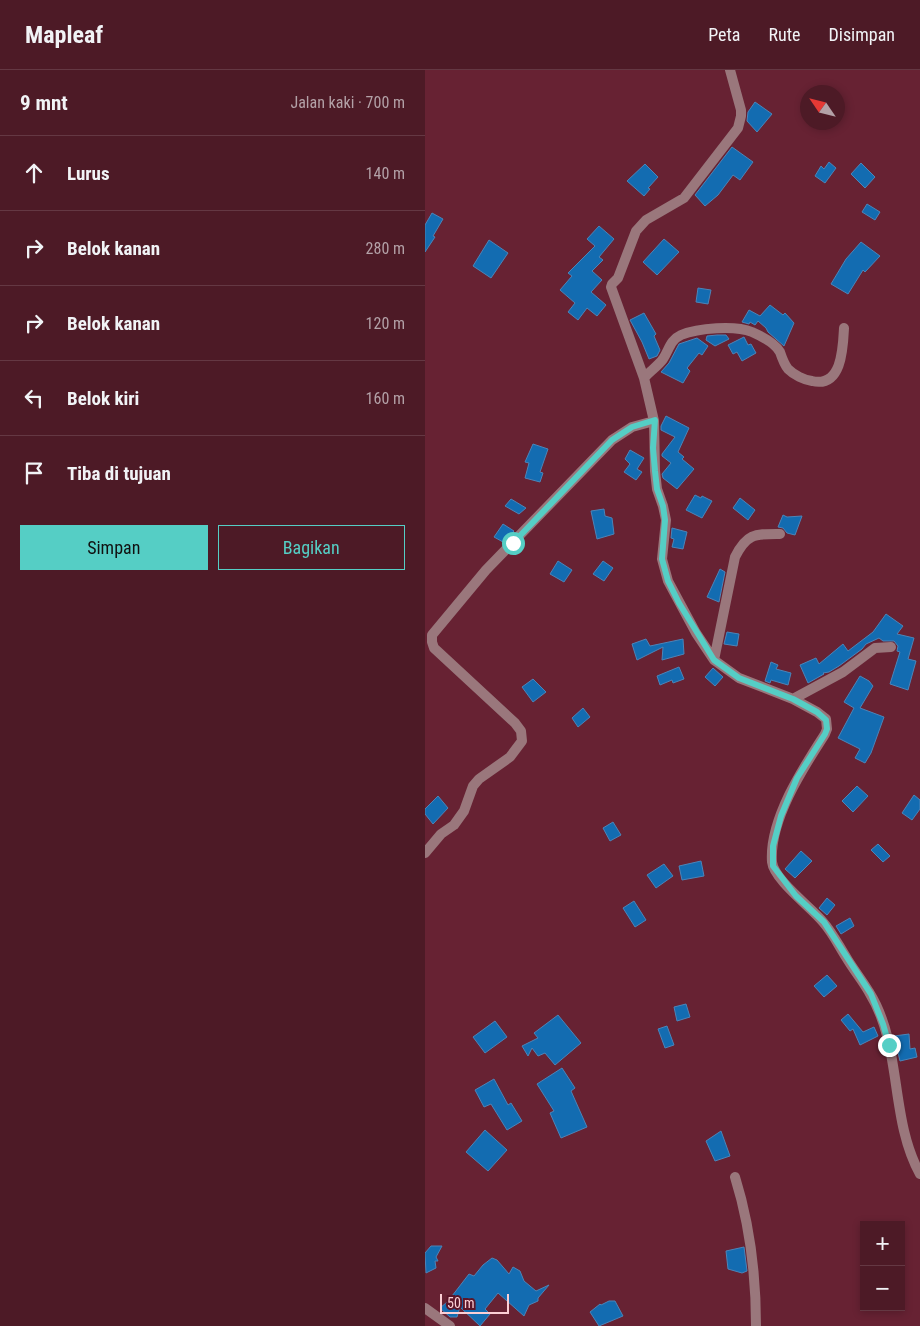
<!DOCTYPE html>
<html lang="id">
<meta charset="utf-8">
<style>
:root{--surface:#4d1a26;--page:#54232e;--text:#f1f3f6;--muted:#b3a1a7;--line:#643843;--accent:#55cec5}
body{margin:0;font-family:"Roboto Condensed",sans-serif;background:var(--page);color:var(--text)}
.controls{position:absolute;right:15px;bottom:15px;display:grid;overflow:hidden;border-radius:0px;box-shadow:0 2px 8px #0003}
.controls button{width:45px;height:45px;display:grid;place-items:center;padding:0;border:0;border-bottom:1px solid var(--line);background:var(--surface);color:var(--text);font:25px sans-serif}
.compass{position:absolute;left:375px;top:15px;width:45px;height:45px;border-radius:50%;background:var(--surface);box-shadow:0 2px 8px #0003;rotate:305deg}
.scale{position:absolute;left:15px;bottom:12px;width:69px;box-sizing:border-box;padding-left:5px;border:2px solid #fbcfd5;border-top:0;font-size:14px;line-height:18px;white-space:nowrap;color:#fbcfd5;-webkit-text-stroke:4px #5b1629;paint-order:stroke}
.stop{position:absolute;width:15px;height:15px;margin:-11px;border:4px solid #55cec5;border-radius:50%;background:#fff}
.stop.end{background:#55cec5;border-color:#fff;box-shadow:0 1px 5px #0008}
.list{margin:0;padding:0;list-style:none}
h2{display:flex;justify-content:space-between;align-items:center;height:65px;margin:0;padding:0 20px;font-size:21px}
h2 small{font-size:16px;font-weight:400;color:var(--muted)}
.list li{display:grid;grid-template-columns:32px 1fr auto;gap:15px;align-items:center;box-sizing:border-box;height:75px;padding:0 20px;border-top:1px solid var(--line)}
.list b{display:block;font-size:19px;white-space:nowrap}
.list em{font-size:16px;font-style:normal;color:var(--muted)}
.actions{display:flex;gap:10px;padding:15px 20px}
.actions a{flex:1;padding:11px 0;border:1px solid var(--accent);border-radius:0px;text-align:center;font-size:18px;color:var(--accent)}
.actions .main{background:var(--accent);color:#111}
.icon{flex:none;width:28px;height:28px;fill:none;stroke:currentColor;stroke-width:2;stroke-linecap:round;stroke-linejoin:round}
.map{position:relative;flex:none;width:495px;height:1256px;overflow:hidden}
header{display:flex;align-items:center;gap:30px;box-sizing:border-box;height:70px;padding:0 25px;background:var(--surface);border-bottom:1px solid var(--line)}
header strong{font-size:24px}
nav{display:flex;gap:28px;margin-inline-start:auto;font-size:18px}
main{display:flex}
aside{flex:1;background:var(--surface)}
.map>svg:first-child{display:block}
.building{fill:#136cb1;stroke:#4c84b8}
.lines{fill:none;stroke-linecap:round;stroke-linejoin:round}
.minor{stroke:#9a777c;stroke-width:10}
.route{stroke:#55cec5;stroke-width:6}
</style>
<header>
<strong>Mapleaf</strong>
<nav><a>Peta</a><a>Rute</a><a>Disimpan</a></nav>
</header>
<main>
<aside>
<h2>9 mnt<small>Jalan kaki · 700 m</small></h2>
<ul class="list">
<li><svg class="icon" aria-label="ahead" viewBox="0 0 24 24"><path d="M12 20V5M6 11l6-6 6 6"/></svg><div><b>Lurus</b></div><em>140 m</em></li>
<li><svg class="icon" aria-label="right" viewBox="0 0 24 24"><path d="M7 20v-9h11M14 6l5 5-5 5"/></svg><div><b>Belok kanan</b></div><em>280 m</em></li>
<li><svg class="icon" aria-label="right" viewBox="0 0 24 24"><path d="M7 20v-9h11M14 6l5 5-5 5"/></svg><div><b>Belok kanan</b></div><em>120 m</em></li>
<li><svg class="icon" aria-label="left" viewBox="0 0 24 24"><path d="M17 20v-9H6M10 6l-5 5 5 5"/></svg><div><b>Belok kiri</b></div><em>160 m</em></li>
<li><svg class="icon" aria-label="arrive" viewBox="0 0 24 24"><path d="M6 21V4h12l-3 4 3 4H6"/></svg><div><b>Tiba di tujuan</b></div></li>
</ul>
<div class="actions"><a class="main">Simpan</a><a>Bagikan</a></div>
</aside>
<div class="map">
<svg width="495" height="1256" viewBox="0 0 495 1256">
<rect width="100%" height="100%" fill="#672233"/>
<path class="building" d="M330,32L347,44L332,62L322,51L323,42Z
M307,77L328,92L315,110L308,105L293,125L280,136L270,125Z
M404,92L411,98L400,113L390,106L396,96L399,99Z
M436,93L450,107L440,118L426,104Z
M220,94L233,107L223,118L225,119L219,126L202,111Z
M442,134L455,142L450,150L437,142Z
M7,143L18,149L8,166L10,167L0,182V155Z
M174,156L189,169L174,187L178,190L167,201L177,210L166,222L181,235L172,246L162,238L153,250L143,242L150,233L135,220L147,206L143,203L170,176L162,169Z
M239,169L254,182L232,205L218,192Z
M64,170L83,183L66,208L48,196Z
M436,172L455,186L440,202L438,200L423,224L406,214L421,189Z
M273,218L286,220L283,234L271,232Z
M345,235L358,245L360,243L369,253L359,276L343,262L341,258L333,251L330,255L325,252L324,254L317,252L324,240L335,246Z
M219,243L231,264L229,266L235,280L232,286L224,289L217,272L205,250Z
M292,265H301L304,269L290,276L281,270L282,266Z
M319,267L323,275L326,274L331,283L317,291L312,282L308,284L303,275Z
M272,268L283,276L277,285L274,283L262,298L265,301L258,313L236,302L244,293L254,274Z
M241,346L264,358L253,382L259,387L257,389L269,399L252,419L238,408L237,404L246,393L237,386V384L250,367L236,360V356Z
M108,374L123,379L115,402L118,403L115,412L100,408L104,393L100,392Z
M205,380L219,388L212,399L217,402L211,410L199,402L205,394L200,389Z
M270,425L276,428L277,426L287,431L277,448L261,440Z
M315,428L330,440L323,450L308,438Z
M86,429L101,438L94,444L80,436Z
M179,439L180,446L187,448L189,464L172,469L166,441Z
M358,445L362,447L377,446L370,465L362,463L358,458L353,457Z
M78,454L89,461L78,472L69,467Z
M247,458L262,462L258,479L247,477L249,469L246,468Z
M133,491L147,500L139,512L125,504Z
M178,491L188,498L179,511L168,504Z
M295,499L300,502L294,532L282,527Z
M461,544L478,556L472,564L489,568L483,589L491,591L483,620L465,614L475,582L472,581L473,576L469,571H458L454,568L441,574L437,579L414,596L404,602L398,603L399,604L383,613L375,595L391,588L394,594L418,574L423,581L448,562Z
M302,562L314,564L312,576L299,574Z
M221,569L225,576L258,569L259,584L237,590L238,577L212,590L207,574Z
M346,592L353,595L351,599L366,603L363,615L346,610L345,613L340,611Z
M254,597L259,609L248,613L247,610L235,615L232,606Z
M288,598L298,607L290,616L280,607Z
M435,606L444,611L448,616L435,638L459,647L446,683L440,693L430,688L435,679L413,668L429,638L419,632Z
M108,609L121,622L108,632L97,617Z
M158,638L165,647L153,657L147,648Z
M432,716L443,726L428,742L417,731Z
M489,725L495,730V739L487,750L477,743Z
M13,726L23,738L8,754L0,744V739Z
M188,752L196,765L185,771L178,758Z
M453,774L465,786L458,792L446,780Z
M376,781L387,791L370,808L360,799Z
M276,791L279,806L257,810L254,796Z
M239,794L248,806L231,818L222,805Z
M402,828L410,835L402,845L394,838Z
M209,831L221,850L210,857L198,838Z
M425,848L429,856L416,864L411,856Z
M402,905L412,916L399,927L389,916Z
M261,934L265,947L252,951L249,937Z
M423,944L438,962L449,957L453,966L435,975L428,959L425,961L416,950Z
M133,945L156,973L130,995L120,983L113,986L107,978L103,986L97,976L113,968L109,963Z
M70,951L82,967L60,983L48,967Z
M242,956L249,975L240,978L233,959Z
M484,964L485,979L490,978L492,987L475,991L469,966Z
M137,998L150,1018L146,1021L162,1057L136,1068L125,1043L129,1041L112,1014Z
M69,1009L83,1035L86,1033L97,1051L82,1060L66,1034L59,1037L50,1020Z
M60,1060L82,1080L63,1101L41,1082Z
M296,1061L305,1086L290,1091L281,1071Z
M6,1176H17L11,1187L13,1191H10L11,1198L1,1203L0,1183Z
M319,1177L322,1201L317,1203L303,1199L301,1181Z
M67,1188L72,1190L84,1204L88,1197L95,1201L99,1211L111,1221L124,1215L113,1228V1231L104,1235L99,1246L73,1223L60,1239L65,1244L55,1256L35,1237L32,1247H25L15,1238L28,1227L27,1226L44,1204L49,1206L58,1195Z
M184,1231H190L198,1246L174,1256L165,1242L175,1234L176,1235Z"/>
<g class="lines">
<path class="minor" d="M305,0L316,40V46L313,58L259,128L221,150L211,161L193,208L187,214L186,217L219,308L229,351L230,401L232,419L238,436L241,450L237,489L243,511L271,563L289,590L314,608L368,629L392,642L401,649L402,659L400,664C378,698 344,750 347,792C349,810 387,838 398,852C407,862 414,876 421,887C428,899 437,910 444,922C478,976 464,1048 495,1104
M219,308C225,301 233,296 238,289C244,280 245,270 256,265C273,258 310,255 327,262C336,266 350,273 355,282C357,288 359,294 363,299C369,305 379,310 387,311C417,318 418,278 419,258
M289,590L310,487C322,463 330,464 355,464
M368,629L418,602L450,578L466,577
M0,783L16,764L29,755L39,741L48,716L54,709L85,687L97,671L96,661L90,653L9,578L7,572V565L61,500L187,370L207,357L229,351
M310,1107C325,1155 331,1206 331,1256
M0,1238L25,1256"/>
</g>
<g class="lines">
<path class="route" d="M88,473L187,370L207,357L230,350L228,378L230,401L232,419L238,436L240,450L237,489L243,511L254,533L289,590L314,608L368,629L392,642L401,650L402,659L400,664L372,708L356,746L348,776V796L371,826L399,852L446,924L458,954L464,975"/>
</g>
</svg>
<div class="controls">
<button>+</button>
<button>−</button>
</div>
<svg class="compass" viewBox="-18 -18 36 36"><path d="M0-13l5 13h-10z" fill="#e53935"/><path d="M0 13l5-13h-10z" fill="#b3a1a7"/></svg>
<div class="scale">50 m</div>
<div class="stop" style="left:88px;top:473px"></div>
<div class="stop end" style="left:464px;top:975px"></div>
</div>
</main>
